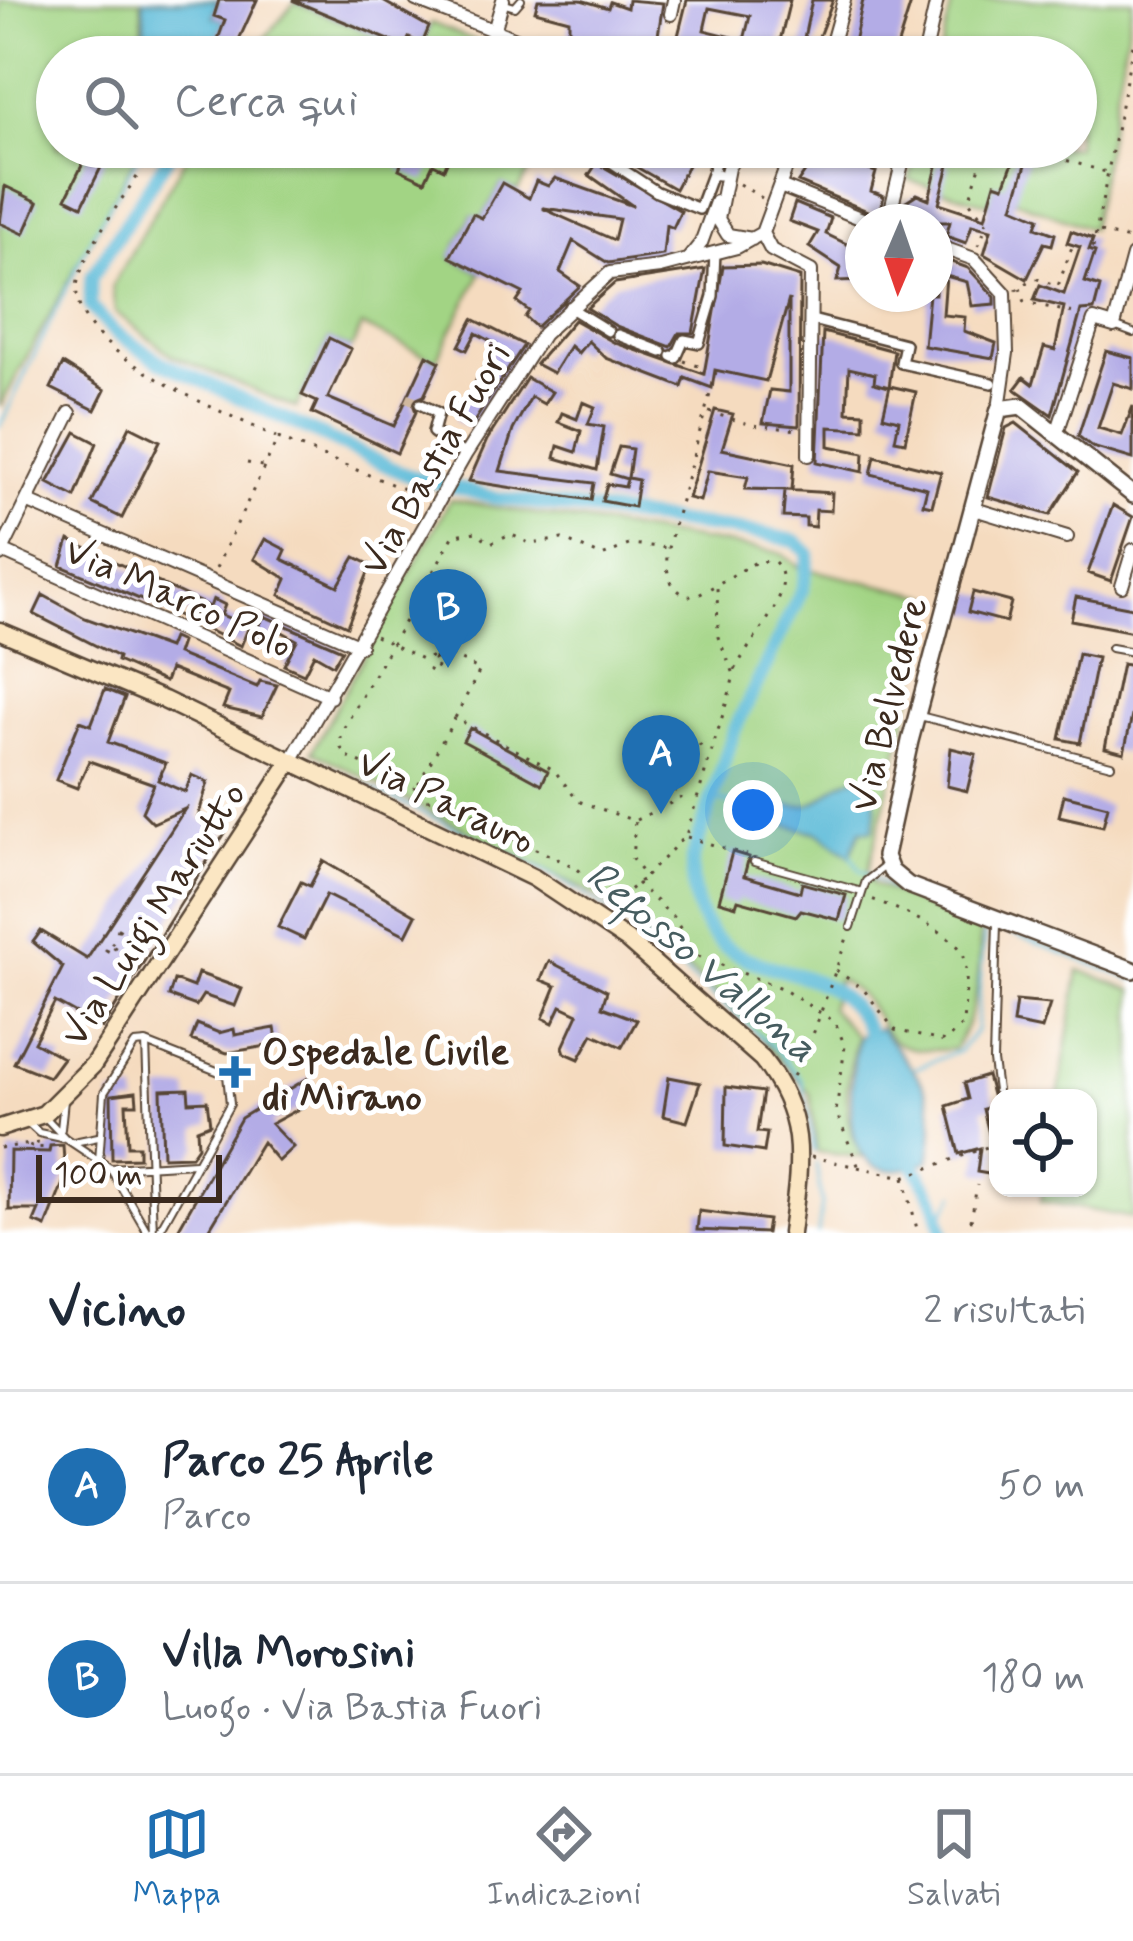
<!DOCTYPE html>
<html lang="it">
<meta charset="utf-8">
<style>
:root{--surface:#fff;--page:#f6f6f7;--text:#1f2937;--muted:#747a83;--line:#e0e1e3;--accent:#1f6fb2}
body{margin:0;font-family:Mynerve,sans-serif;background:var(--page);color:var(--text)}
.controls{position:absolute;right:36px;bottom:36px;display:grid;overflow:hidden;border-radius:24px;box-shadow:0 3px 9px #0004}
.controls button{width:108px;height:108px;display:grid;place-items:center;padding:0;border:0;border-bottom:3px solid var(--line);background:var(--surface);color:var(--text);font:60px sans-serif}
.compass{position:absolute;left:845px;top:204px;width:108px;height:108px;border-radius:50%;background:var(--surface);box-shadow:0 3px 9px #0004;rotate:182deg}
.scale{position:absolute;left:36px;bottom:30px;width:186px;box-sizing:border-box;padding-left:12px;border:6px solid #3b2a1e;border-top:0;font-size:33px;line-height:42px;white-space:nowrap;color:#3b2a1e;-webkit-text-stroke:9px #fff;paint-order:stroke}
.you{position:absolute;left:753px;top:810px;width:42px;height:42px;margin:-30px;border:9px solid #fff;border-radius:50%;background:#1a73e8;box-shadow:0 0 0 18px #1a73e833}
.badge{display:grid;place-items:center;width:78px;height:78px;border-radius:50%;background:var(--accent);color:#fff;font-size:39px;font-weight:700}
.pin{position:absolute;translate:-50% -99px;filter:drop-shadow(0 3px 6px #0008)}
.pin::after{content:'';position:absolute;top:63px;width:42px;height:36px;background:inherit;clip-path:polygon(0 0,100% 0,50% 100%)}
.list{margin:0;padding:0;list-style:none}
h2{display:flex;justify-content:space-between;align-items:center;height:156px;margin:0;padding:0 48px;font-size:51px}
h2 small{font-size:39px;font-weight:400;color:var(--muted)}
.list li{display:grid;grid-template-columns:78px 1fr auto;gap:36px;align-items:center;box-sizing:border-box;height:192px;padding:0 48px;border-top:3px solid var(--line)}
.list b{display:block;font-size:45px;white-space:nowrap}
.list p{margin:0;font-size:39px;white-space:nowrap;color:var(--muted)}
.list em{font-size:39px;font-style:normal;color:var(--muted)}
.icon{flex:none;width:66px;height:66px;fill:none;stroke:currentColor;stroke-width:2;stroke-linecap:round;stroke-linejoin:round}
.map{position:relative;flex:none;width:1133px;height:1233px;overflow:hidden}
.search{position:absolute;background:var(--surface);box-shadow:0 3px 9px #0004;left:36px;right:36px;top:36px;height:132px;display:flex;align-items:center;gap:30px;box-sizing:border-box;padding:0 42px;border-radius:66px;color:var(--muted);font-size:45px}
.sheet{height:540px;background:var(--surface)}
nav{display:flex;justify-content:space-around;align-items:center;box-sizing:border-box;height:168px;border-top:3px solid var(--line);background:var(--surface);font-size:33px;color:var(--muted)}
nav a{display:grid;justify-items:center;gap:6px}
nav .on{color:var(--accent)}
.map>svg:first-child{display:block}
.green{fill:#a2d484;stroke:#6e7f51;stroke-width:3}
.water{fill:#59b9d7;stroke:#4a727a;stroke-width:3}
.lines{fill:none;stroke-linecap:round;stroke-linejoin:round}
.stream{stroke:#59b9d7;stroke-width:3}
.canal{stroke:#59b9d7;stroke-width:14}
.building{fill:#b3ace6;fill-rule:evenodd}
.pedestrian-tunnel{stroke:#d0b89f;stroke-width:9;stroke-dasharray:9 4.5;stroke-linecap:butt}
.service-casing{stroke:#574536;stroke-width:10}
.pedestrian-casing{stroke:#574536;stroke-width:14}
.minor-casing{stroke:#574536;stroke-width:16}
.tertiary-casing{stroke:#574536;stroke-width:20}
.secondary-casing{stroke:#574536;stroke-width:21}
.path{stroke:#574536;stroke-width:3;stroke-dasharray:3 9;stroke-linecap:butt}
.service{stroke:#fff;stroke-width:6}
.pedestrian{stroke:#fff;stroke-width:9}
.minor{stroke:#fff;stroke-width:12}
.tertiary{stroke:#fff;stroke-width:15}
.secondary{stroke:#fbe6c3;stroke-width:16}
.poi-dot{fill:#1f6fb2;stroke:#fff;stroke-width:4.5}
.labels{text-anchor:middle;stroke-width:10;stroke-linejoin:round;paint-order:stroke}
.street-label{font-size:39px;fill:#3b2a1e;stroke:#fff}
.poi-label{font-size:39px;font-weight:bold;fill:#3b2a1e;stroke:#fff;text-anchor:start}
.water-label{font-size:42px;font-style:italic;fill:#465c5f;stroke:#fff}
</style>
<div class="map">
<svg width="1133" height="1233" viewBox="0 0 1133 1233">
<rect width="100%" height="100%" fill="#fff"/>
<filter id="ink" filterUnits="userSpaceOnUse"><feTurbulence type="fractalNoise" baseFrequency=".00833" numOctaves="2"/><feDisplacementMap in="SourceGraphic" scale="24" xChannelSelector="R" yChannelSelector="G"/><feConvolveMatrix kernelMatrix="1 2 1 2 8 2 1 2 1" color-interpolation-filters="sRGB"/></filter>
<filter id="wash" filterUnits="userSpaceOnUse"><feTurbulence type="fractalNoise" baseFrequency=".004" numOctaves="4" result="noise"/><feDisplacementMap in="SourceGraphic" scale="48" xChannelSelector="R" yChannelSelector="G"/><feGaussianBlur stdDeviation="2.7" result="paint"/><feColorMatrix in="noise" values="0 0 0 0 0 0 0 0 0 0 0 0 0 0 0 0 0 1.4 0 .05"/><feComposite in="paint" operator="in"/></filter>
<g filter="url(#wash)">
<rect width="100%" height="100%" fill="#f5dbbf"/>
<path class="green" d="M0,0H141L143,39L157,57H57V147H141L0,407Z
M953,0H1133L1091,229L1001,195L996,206L909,180L917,147H1076V57H939Z
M295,2L419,53L431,23L504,52L502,57H249Z
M192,147H544L517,191L502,184L482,218L472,215L451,257L481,273L436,360L362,326L351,349L329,339L296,408L173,356L115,312L112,286Z
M450,500L782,553L799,567L937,598L868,871L873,884L980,931C980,975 978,1012 954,1049C860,1057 901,1014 838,979L830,1008L856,1036C848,1080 836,1121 867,1158L817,1152L810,1093L726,1001L608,902L312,751Z
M1079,970L1133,990V1218L1041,1201L1043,1188H1088V1098H1058Z"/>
<path class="water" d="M143,0H218L213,16L225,20L213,53L159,56L145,37Z
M857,777C880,786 878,808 873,830H861L850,856L819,833L772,822L764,812L772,803C830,815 818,787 857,777Z
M880,1028C918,1078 943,1091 929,1161C833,1203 849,1088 858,1036Z"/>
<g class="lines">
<path class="stream" d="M0,426L93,234L144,147
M308,758L547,872L614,913L776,1049L802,1080L814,1151
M714,799L766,811
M849,852L860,869L889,887L1133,980
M916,1068L959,1051L976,1031L985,928
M816,1164L822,1204L818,1233
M941,1218L956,1194"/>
<path class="canal" d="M174,147L91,278L90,306L114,332L161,362L407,475L492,497L763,534L796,541L809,554L803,588L734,731L692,860C687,1012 843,930 872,1045
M906,1152L935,1200L943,1233"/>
</g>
<g id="blocks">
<path class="building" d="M219,0H257L231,57L213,53L225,20L214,16Z
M292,0H381L429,27L422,44L409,38L406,44L396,43Z
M538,0H581L608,8L610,2L627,8L628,0L663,3L657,42L675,48L687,0H790L776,57H604L569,46V20L535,11ZM709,8L750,16L744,40L704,30Z
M812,0H833L811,57H800Z
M863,0H912L894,57H851Z
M91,147H111L82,206L66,198Z
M384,147H423L448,160L444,169L433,164L425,181L399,169L404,156Z
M630,147H691L694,154L675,189L624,160Z
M822,147H856L850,164L876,172L871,191L884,196L879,216L798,182Z
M1016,154L1028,158L1013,207L1039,218L1036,227L1055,234L1052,245L1044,243L1027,279L984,254L991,230L972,225L966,243L946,236L950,222H899L903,203L917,194L929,199L938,162L949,165L939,203L985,218L995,183L1004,186Z
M597,163L681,211L673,228L666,225L663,255L608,263L573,241L560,272L580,286L536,327L525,317L529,311L517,302L523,293L450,257L473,214L482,218L502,183L529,198L536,181L548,186L555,178L633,206L589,175ZM544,208L619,219L614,240L544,209Z
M5,186L38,202L24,234L0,223Z
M795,203L831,218L826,234L863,252V280L837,281L841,268L809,247L818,232L789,221Z
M1071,231L1093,239L1089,250L1095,252L1085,282L1100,287L1094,310L1081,311L1052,415L1015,389L1024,377L1033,384L1044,347L1055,350L1064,307L1034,300L1040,285L1064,294L1080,247L1067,243Z
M935,256L968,268L995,297V304L972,306L967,282L946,276L943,315L965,317L964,331L996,343L993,358L924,346L929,294H935Z
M761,265L800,277L799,426L763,423L770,390L789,392V299L766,381L715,370L712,388L685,378L682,387L606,358L588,341L578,353L570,346L553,373L536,364L574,320L615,343L704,374L723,266Z
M705,269L693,333H679L671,347L616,326L587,308L615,283Z
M473,319L524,345L470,428L455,419L496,344L476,333L467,350L459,346Z
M823,332L894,351L889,387L874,383L875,374L849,368L847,412L864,413V429L829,427V446L864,453L863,472L817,462Z
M329,338L351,349L328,398L394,426L427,355L440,362L424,396L412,401L416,412L397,453L312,413L317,402L302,395Z
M1106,351L1133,358V389L1113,383L1098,428L1122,435L1133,406V459L1092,447L1078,436Z
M63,364L105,390L95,410L51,388Z
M527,378L552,392L544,404L531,397L513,430L500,471L594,483L591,500L469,481L487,440Z
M890,386L916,392L905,442L895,440L899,420L883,416Z
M583,402L595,407L588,424L604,427L597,470L555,458L558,446L576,452L581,431L558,422L562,413L577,419Z
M715,410L733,414L722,449L794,464L792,490L745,489L748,477L708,471L700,501L688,498Z
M1016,423L1078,472L1050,515L988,497L1006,428Z
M130,426L160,441L122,518L92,503Z
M76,432L97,443L75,497L48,483Z
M619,447L632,449L628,478L638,480L634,507L602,501L607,484L625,487L627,479L610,474Z
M875,456L941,472L932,506L923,504L927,488L871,474Z
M785,490L832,493L831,511L816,510L815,527L806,526V518L783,517Z
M1113,505L1133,517L1111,581L1088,573Z
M265,539L286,550L282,559L338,586L355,557L371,565L347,626L280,595L287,579L254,559Z
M69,540L210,607L213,599L225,605L221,615L249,626L241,646L202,627L205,620L185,611L182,617L61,566Z
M973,592L1011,602L1006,622L968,612Z
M43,595L85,618L168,648L172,638L181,642L177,654L257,687L260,681L277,685L262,717L223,708L229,693L170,669L165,682L117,661L118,657L34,614Z
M1076,597L1133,608V632L1071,620Z
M264,616L342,650L333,665L314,654L304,674L284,665L297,640L277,629L267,645L252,637Z
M1078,654L1097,658L1080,743L1060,739Z
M1122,664L1133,666V711L1124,753L1105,748Z
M105,689L125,697L108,742L166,763L158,780L185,792L192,775L208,782L198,817L225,833L102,1028L55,1002L34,1042L63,1058L49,1077L14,1063L63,967L33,942L41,931L87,959L185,809L153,823L142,812L154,784L89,761L77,788L56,780L80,721L91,725Z
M470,728L548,771L542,784L463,741Z
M951,748L976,754L967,791L947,786Z
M1064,795L1108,806L1103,826L1059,816Z
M732,852L749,857L744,876L800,892L802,883L846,895L839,920L801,910L796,916L738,900L736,906L719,901Z
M323,861L416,915L406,935L326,895L304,939L278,927L301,882L310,886Z
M549,961L607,991L602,1007L637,1020L622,1047L593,1034L579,1059L565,1053L563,1047L578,1014L561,1006L553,1023L543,1018L556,986L541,980Z
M198,973L242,989L235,1006L203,995L196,1006L169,996L174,980L193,987Z
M1016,1001L1050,1004L1042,1029L1013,1023Z
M197,1024L219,1033L234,1029L235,1035L275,1028L278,1044L227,1053L191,1040Z
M987,1076L995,1106L983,1109L992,1146L998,1147L994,1175L977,1172L980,1148L959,1154L947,1106L968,1099L964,1083Z
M310,1077L317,1092L302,1099L306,1105L271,1124L293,1147L278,1161L262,1142L207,1233H176L241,1118Z
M669,1077L700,1083L687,1122L663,1116Z
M726,1087L763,1092L757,1132L767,1133L764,1152L725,1146Z
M188,1089L189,1102L207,1101L210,1124L197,1129L198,1146L191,1156L163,1157L161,1090Z
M136,1092L137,1104H126L128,1146H139V1158L112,1159L111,1095Z
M63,1145L65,1178L46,1227L34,1222L39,1210H9L10,1151L49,1152L50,1146Z
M699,1211L768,1220L766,1233L697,1230Z"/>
</g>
</g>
<g filter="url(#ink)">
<use href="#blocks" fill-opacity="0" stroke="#574536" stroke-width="3"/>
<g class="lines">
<path class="pedestrian-tunnel" d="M407,398L420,404"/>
<defs>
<path id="service" d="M505,4L515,7L521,0
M1114,326L1133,333
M1111,648L1133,652
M920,716L1111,765
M754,862L862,892
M997,923L993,1061L998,1098
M851,927L866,881L884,867
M146,1043L153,1233
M46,1118L65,1138L110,1168L148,1233
M27,1122L39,1133L62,1138
M61,1129L64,1100
M74,1142L98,1137
M99,1161L104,1093L135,1044L146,1043L227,1075L230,1104L158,1233
M110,1168L195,1163"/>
<path id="pedestrian" d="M588,147L657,192L699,209L712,174L718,175
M700,147L717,154L712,174
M569,307L608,331
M812,320L905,344L901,363L992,383
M618,335L662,352
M672,356L676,358L684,340L699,343L713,296L715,252
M420,404L438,413L433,432L465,455"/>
<path id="minor" d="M416,0L562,57
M671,14L674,0
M494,31L503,0
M828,57L844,0
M924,57L937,0
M740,147L728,168L718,219L728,235L752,239
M780,186L870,222
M888,222L906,147
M762,233L771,250L811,271L809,455
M935,245L974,259L1005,293L1007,353L999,409
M689,258L701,243L716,202
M1051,432L1059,427L1094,320L1114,326L1133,256
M31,503L360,646
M971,508L1067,537
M2,551L330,697
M0,555L70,413
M1122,586L1133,550
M291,761L465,455L543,334L610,273L660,267L737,247L762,233L787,165L784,147"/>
<path id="tertiary" d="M1133,495L1021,406L999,409L910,741L885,856L891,871L908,885L1133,970"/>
<path id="secondary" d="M0,631L164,700L534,878L627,940L762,1059C809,1119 800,1162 791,1233
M0,1128L44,1114L93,1065L291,761"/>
</defs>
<use href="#service" class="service-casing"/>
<use href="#pedestrian" class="pedestrian-casing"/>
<use href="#minor" class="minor-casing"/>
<use href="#tertiary" class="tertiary-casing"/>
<use href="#secondary" class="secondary-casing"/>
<path class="path" d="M157,147C134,184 88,240 78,281C61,350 226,412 276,437
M1021,147L1106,172
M739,184L762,198
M1100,232L1133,240
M978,246L987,224L969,201L986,147
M1093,248L1133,44
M1020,288L1025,302L1082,315
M1016,290L1035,278L1058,286L1072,247
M684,361L704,368
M716,372L668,548C664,569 669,595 695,597L756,562L774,561C804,590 746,641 734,673
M709,412L752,425L799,430
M247,463L262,466
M216,568L278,438L428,499
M375,636L424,660L444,651L480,670L455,718L554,770L578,801L635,821L632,859L645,877L686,835L731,688L734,674L718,637L717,587
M435,658L440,660L434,673L429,670Z
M455,718L416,788L427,799L472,812L490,828L575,867L602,890L628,891L644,878
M410,799L416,788L347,757L341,748V733L454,535L476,532L491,543L510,534L531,544L562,539L602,556L631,544L668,548
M636,820L681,798V793L656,783L655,772L709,740
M687,837L747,855
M637,883L673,917L698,956L781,988L835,1022L845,1046L836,1112L860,1170
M118,929L127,934L125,937L117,932Z
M111,942L118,948L117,949L109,944Z
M106,950L110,952L108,954L105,952Z
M836,970L864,990L895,1030L945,1042L963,1024C964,1004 969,977 964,957C959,934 890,905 868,898
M793,1076L804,1060L848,935
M29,1146H41V1152H29Z
M0,1148L39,1143
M811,1157L904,1177L998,1143
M904,1177L918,1233
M969,1233L977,1185"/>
<use href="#service" class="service"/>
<use href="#pedestrian" class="pedestrian"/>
<use href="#minor" class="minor"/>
<use href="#tertiary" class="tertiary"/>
<use href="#secondary" class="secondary"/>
</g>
</g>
<path class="poi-dot" d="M229 1054h12v12h12v12h-12v12h-12v-12h-12v-12h12z"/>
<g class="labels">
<g class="street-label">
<text transform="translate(434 458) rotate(-60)" y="14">Via Bastia Fuori</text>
<text transform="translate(179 596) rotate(24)" y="14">Via Marco Polo</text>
<text transform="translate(887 704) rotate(-76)" y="14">Via Belvedere</text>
<text transform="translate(447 800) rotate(26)" y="14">Via Parauro</text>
<text transform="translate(152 913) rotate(-57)" y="14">Via Luigi Mariutto</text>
</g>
<g class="poi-label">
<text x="262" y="1064">Ospedale Civile<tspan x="262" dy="45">di Mirano</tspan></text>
</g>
<g class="water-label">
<text transform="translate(703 960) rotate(40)" y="15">Refosso Vallona</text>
</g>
</g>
</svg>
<div class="controls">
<button><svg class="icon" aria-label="locate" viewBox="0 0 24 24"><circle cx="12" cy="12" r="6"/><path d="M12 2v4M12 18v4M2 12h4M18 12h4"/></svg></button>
</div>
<svg class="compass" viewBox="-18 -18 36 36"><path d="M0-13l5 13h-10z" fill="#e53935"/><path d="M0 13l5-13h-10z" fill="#747a83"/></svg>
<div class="scale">100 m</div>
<div class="you"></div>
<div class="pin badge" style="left:661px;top:814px">A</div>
<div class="pin badge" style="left:448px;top:668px">B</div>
<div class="search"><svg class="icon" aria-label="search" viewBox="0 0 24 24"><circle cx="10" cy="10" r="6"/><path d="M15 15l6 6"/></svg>Cerca qui</div>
</div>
<section class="sheet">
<h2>Vicino<small>2 risultati</small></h2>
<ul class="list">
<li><span class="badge">A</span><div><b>Parco 25 Aprile</b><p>Parco</p></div><em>50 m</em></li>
<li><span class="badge">B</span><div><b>Villa Morosini</b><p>Luogo · Via Bastia Fuori</p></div><em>180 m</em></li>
</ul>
</section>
<nav>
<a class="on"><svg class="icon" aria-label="map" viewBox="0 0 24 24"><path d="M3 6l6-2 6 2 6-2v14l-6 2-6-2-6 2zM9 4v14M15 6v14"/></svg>Mappa</a>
<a><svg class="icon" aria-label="directions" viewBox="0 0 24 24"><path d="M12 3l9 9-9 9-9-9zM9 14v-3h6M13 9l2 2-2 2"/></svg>Indicazioni</a>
<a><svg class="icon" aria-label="saved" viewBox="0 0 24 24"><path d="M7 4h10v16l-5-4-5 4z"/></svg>Salvati</a>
</nav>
